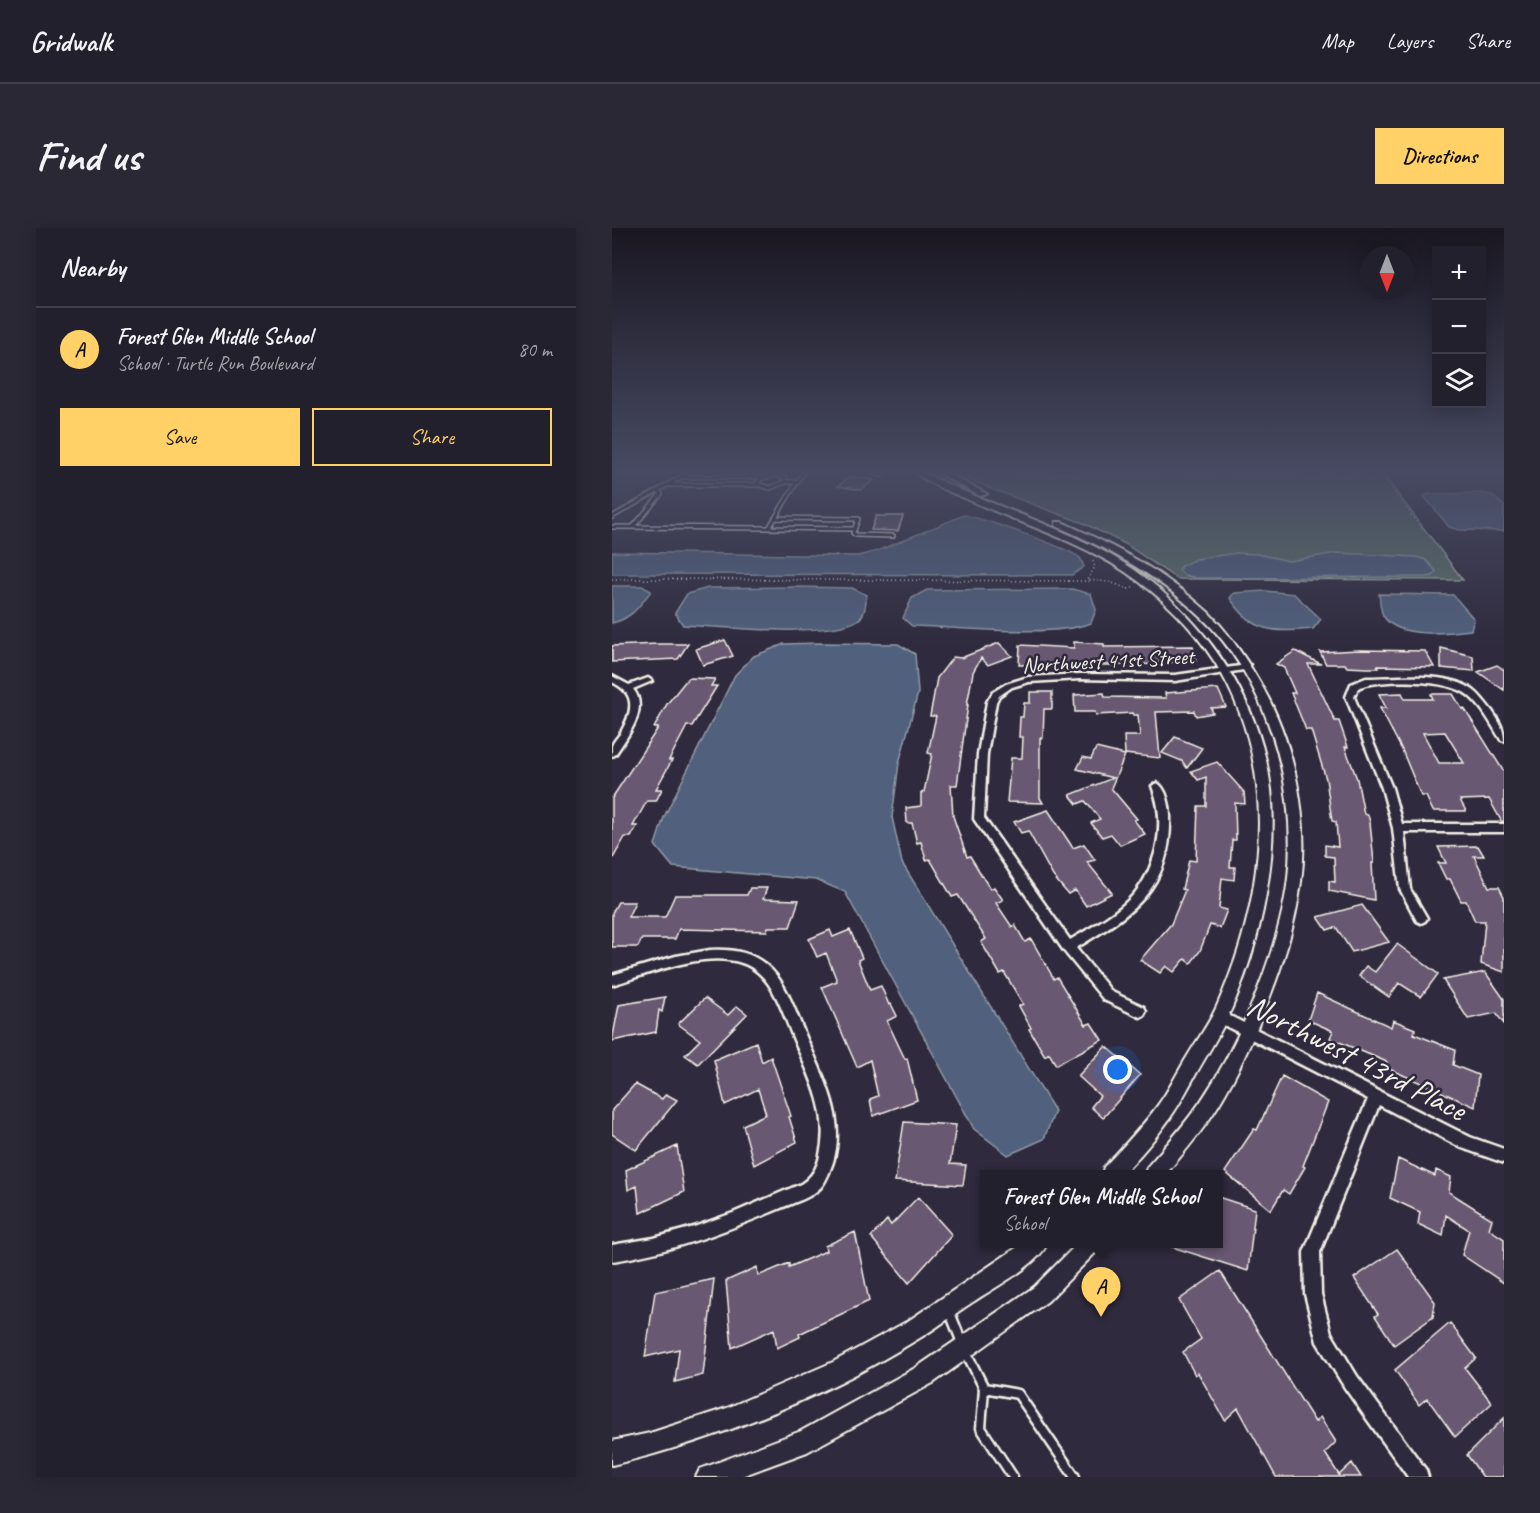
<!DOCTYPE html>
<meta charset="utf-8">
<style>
:root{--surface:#23202e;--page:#2b2836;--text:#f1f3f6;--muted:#a3a3aa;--line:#403e4a;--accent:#ffd166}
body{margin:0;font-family:Caveat,sans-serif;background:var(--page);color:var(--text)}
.controls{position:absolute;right:18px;top:18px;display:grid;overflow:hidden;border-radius:0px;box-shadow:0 3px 15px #0003}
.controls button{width:54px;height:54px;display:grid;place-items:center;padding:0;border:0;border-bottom:2px solid var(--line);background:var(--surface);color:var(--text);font:30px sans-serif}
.compass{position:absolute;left:748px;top:18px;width:54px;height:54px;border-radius:50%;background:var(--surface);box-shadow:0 3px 15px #0003;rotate:180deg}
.you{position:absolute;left:506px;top:842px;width:21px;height:21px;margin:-15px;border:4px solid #fff;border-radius:50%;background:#1a73e8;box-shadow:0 0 0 9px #1a73e833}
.badge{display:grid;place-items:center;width:39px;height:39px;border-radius:50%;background:var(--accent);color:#111;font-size:20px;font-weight:700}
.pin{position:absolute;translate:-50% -50px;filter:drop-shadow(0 2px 3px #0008)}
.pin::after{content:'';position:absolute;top:32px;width:21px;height:18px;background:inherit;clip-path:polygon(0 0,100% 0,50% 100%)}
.popup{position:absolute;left:368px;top:942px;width:243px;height:78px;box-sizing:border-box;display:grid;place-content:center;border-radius:0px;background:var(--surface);filter:drop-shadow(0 2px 4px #0005);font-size:20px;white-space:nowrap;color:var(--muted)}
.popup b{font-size:22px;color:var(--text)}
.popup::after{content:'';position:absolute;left:50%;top:100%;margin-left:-12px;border:12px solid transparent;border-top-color:var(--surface)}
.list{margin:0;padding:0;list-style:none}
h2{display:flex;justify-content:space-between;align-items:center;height:78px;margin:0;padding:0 24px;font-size:26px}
h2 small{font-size:20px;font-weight:400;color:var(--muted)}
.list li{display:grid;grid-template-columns:39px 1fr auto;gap:18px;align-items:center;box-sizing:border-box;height:84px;padding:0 24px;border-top:2px solid var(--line)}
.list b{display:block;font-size:22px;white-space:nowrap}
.list p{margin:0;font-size:20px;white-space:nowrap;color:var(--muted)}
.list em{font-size:20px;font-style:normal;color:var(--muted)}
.actions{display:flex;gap:12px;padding:18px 24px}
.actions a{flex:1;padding:14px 0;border:2px solid var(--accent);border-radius:0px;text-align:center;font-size:21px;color:var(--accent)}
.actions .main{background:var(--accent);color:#111}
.icon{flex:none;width:33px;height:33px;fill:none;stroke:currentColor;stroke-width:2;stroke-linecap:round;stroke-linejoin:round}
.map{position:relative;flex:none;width:892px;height:1249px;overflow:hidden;border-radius:0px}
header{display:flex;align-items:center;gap:36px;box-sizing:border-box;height:84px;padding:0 30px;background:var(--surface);border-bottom:2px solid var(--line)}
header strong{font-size:28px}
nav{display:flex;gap:33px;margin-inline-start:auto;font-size:21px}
.intro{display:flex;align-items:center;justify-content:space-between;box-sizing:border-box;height:144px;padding:0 36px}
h1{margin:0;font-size:42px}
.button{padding:15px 27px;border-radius:0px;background:var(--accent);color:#111;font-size:21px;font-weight:700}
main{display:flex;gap:36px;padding:0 36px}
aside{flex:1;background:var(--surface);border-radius:0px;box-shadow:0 3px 15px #0003}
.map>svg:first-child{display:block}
.green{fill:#5c6f67;stroke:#a8b0a8;stroke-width:1.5}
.water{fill:#51617b;stroke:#929ba7;stroke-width:1.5}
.building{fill:#685872;stroke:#f4f1e8;stroke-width:1.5;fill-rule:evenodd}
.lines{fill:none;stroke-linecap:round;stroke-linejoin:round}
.service-far1-casing{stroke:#f4f1e8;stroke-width:6}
.service-casing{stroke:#f4f1e8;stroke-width:13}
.minor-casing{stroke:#f4f1e8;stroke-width:5}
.tertiary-casing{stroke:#f4f1e8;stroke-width:4}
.path{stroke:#f4f1e8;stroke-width:1.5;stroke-dasharray:1 3;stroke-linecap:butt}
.service-far1{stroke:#2f2a3d;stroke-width:3}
.service{stroke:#2f2a3d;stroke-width:8}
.minor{fill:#2f2a3d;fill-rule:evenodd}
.tertiary{fill:#2f2a3d;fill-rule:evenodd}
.labels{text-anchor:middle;stroke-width:5;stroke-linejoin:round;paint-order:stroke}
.far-street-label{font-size:22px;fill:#f4f1e8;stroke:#2f2a3d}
.near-street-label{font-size:32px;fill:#f4f1e8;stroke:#2f2a3d}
</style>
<header>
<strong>Gridwalk</strong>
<nav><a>Map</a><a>Layers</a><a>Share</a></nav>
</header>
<div class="intro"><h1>Find us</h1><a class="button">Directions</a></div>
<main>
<aside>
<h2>Nearby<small></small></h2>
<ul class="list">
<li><span class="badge">A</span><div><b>Forest Glen Middle School</b><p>School · Turtle Run Boulevard</p></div><em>80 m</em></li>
</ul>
<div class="actions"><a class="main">Save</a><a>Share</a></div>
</aside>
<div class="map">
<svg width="892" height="1249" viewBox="0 0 892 1249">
<rect width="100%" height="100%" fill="#2f2a3d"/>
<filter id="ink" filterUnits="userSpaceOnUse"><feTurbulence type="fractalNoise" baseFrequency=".0167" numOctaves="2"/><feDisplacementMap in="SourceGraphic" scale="12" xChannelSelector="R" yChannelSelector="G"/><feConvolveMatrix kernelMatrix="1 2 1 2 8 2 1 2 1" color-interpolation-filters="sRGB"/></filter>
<g filter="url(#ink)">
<path class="green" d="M345,245H770L851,352L565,351L513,316L471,295L377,260Z"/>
<path class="water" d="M870,265L880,267L892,278V303L847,302L837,299L812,268L816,266Z
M352,287C369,290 458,320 468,330C470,333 471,336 472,339L460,347L0,346V324L246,328L265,323Z
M624,325L645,326L677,333L725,325L804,329L814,332L824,343L821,348L814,349L584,350L572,347L567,342L569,338L584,331Z
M0,358H30L39,363C28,378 19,391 0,395Z
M184,359L240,360L255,367C253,376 254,387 246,392C219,410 107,399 71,397L63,385L75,366L96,360Z
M460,361L479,366L484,382L479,395C441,410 345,399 300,398L291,390L300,370L315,362Z
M654,363L682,366L709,391L701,401C661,404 642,406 618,370L622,365Z
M767,366L841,367L862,391L859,402C836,405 787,411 772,389C768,383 768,372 767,366Z
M209,415L286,416L303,426L306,465L287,535L280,589L290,635L443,883L432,911L396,927L362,901L233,664L204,652L61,639L43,617L52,589L123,447L142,428L172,416Z"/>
<path class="building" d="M239,248L257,251L262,252L249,262L226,258Z
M264,288H291L286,303L259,302Z
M113,412L121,428L91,437L84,421Z
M462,414L492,416V419L581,418L584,433L545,435L546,437L510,435V437H407L408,417L462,420Z
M387,415L400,428L376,437L369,430L361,444L355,477H356L345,557H339L341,588L355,629L358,628L378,661L382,659L391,672L384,675L400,699L403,697L413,714L419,711L442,751L445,749L474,797L479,795L490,812L444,837L437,825L433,828L417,801L419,800L407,778L411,776L392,744L388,746L369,714L374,711L346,667L340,669L318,631L314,632L309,614L305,615L300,595H295L294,580L309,578V565L312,564L320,526L316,525L324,488H318L325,450L341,429L349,430Z
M47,416H76L66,431L0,434V418Z
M829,420L861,428L862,443L829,440Z
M747,422L813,423L822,439L766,438L767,440H755L735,439L733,436H714L708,424Z
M683,423L709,436H696L723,493H727L736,519H733L745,551L752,586L756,587L758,594L762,635H760L762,672L717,663V653L723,654L722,629L713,628V617L726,619L724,594L720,593L714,551L699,502H694L679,465H683L672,440L664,436Z
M885,437L892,442V462L866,444Z
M76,450L103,451L99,458H105L80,498H75L57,532H60L44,561H50L44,573H35L21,598H25L19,609H13L0,632V570L46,500H42L55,476Z
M606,461L614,479L599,480L601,485L584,488L582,483L544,484L548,530L513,526L512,508H528L526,487H521V485L484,487L483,484H463L462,467L492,465L493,469L554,470L553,465Z
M418,464H440V481H432L431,510H428V570L431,575L395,574L399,530H410L411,509H407L408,489H411L412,475H418Z
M790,465L793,471H821L819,466H841L850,481L852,480L892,544V594H890L877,571L848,572L854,583H821L814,568H809L790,522L768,480H774L767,466ZM833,504L852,535H827L811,505Z
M563,509L590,520L575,540L570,533L550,525Z
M484,520L513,527L499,560L525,591L522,592L533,606L508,617L499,606L490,609L479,595L488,591L473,573L465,576L458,567L501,550L465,541L471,529L479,531Z
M605,534L632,564L633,576L623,575L624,612H620L618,639H623L622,652L610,650L607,680L615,682L608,700L598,697L588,723L579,735L573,731L562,744L554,738L548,745L528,732L559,696L573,662L570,661L577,632L584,633L586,578H594V549L586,552L579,543Z
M436,582L461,620L472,616L483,632L475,634L500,665L474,678L463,662L456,666L441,648L416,603L409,605L402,594Z
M866,618L872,628H862L877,659H887L892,669V744L869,736L873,693H863L854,673H849L838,651H834L826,635H834L826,619Z
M138,660H155L151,671L187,672L178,699H156L155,703L67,701L63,711H30L26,719H0V685L6,674H23L16,689H53L63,667H135Z
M750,677L777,714L740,724L724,699L715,702L706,689Z
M218,702L221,709L238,702L250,730L246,732L258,762L269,758L277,777L279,776L285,788L275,793L293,831L295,830L305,872L261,888L258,871L266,868L258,832L245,839L210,759L225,753L214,725L205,729L197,711Z
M785,716L826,746L809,769L787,755L777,769L747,748L754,738L763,744Z
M873,744L892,771V796L884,785L856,791L831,752Z
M705,765L779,799L781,792L803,801L802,806L843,822L841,837L866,847L863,879L773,839L775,834L718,810L721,803L696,792Z
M53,769L50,784L47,782L44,804L0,813L7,777Z
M93,770L116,787L125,778L135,786L86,836L73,827L88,812L66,796Z
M144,814L150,834L159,829L179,888L177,889L185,914L142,937L131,897L154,886L146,861L113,877L102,832Z
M494,818L528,847L491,890L479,879L488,868L466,848Z
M670,848L716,874L691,938L693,939L677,966L671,962L659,982L613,944L642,901L645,902Z
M23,856L50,871L54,866L65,872L24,922L0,906V882Z
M292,894L344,897L338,936L354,937L351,957L283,953Z
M65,918L72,964L28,985L25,958L16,962L14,942Z
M786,931L823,948L824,942L839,949L837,964L880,991L877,1001L892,1011V1055L850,1027L857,1002L834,987L831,1008L806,996L808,984L778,970Z
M306,969L340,1007L297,1055L259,1009L275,992L279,997Z
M606,969L643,981L636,1043L557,1018V1016H606Z
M243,1004L257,1073L187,1106L188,1109L165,1120L162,1101L120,1120L114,1053L145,1039L146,1048L177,1035V1039L214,1023L213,1018Z
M785,1021L823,1074L821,1089L782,1117L763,1088L766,1086L742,1050Z
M608,1043L703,1194L708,1189L724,1214L713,1225L727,1247L740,1235L749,1249H664L626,1180L613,1192L586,1145L583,1147L571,1124L589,1111L567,1072Z
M102,1051L91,1147L63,1154L67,1121L33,1129L43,1064Z
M838,1095L864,1130L853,1140L880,1175L843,1209L815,1170L807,1177L783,1142Z
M892,1190V1249H871L855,1227Z"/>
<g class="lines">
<defs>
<path id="service-far1" d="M260,245L271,247
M164,247L173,250V254L158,260L144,256L150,250Z
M73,249H152
M185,254L191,245
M56,257H145
M0,289L76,245
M163,290L246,291L241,305L244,307L281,308
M0,299L157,300L185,254H173
M21,299L49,266L46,263
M157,300L241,301"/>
<path id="service" d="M337,1082L350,1115
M354,1124L372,1160L369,1200L401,1249
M372,1160L406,1166L463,1249"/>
<path id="minor" d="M635,437H638V441L563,453L468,451L417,454L400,459L387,468L384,474L375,526L372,590L458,712C502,686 533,671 545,617C549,596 548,578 540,558L545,555C554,559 558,578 558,588C560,660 520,687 464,720L500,764L532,779L534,783L532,787L528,789L492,772L452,723L362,591L366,526L375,474L381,464L394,456L416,449L468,446L563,447Z
M0,448L17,457L36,450L40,453L21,461C38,481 14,510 3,527L0,528C0,525 0,522 0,518C1,514 5,510 8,506C20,485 26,466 0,454Z
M754,450C785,450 835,443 861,462C869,468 874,476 880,483C887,493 892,501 892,513L889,512C879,496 870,478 856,467C836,451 768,450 746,460L742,469L780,560L790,596H892V604H792L798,661L815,690L813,693L809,695L805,693L788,661L781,600L770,560L734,469L739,456Z
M98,722C118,721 138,723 154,737C174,753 182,781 192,804C209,845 235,888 221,934C218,942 215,952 209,959C199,970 183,974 169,980C114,1003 60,1024 0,1033V1017L42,1010L82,999L121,985L189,956C200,949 206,939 208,927C218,885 198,849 182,812C171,786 161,745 130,735C92,722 37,746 0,757V747L64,728Z
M608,783L858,909L892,921V935L850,920L767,877L708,1024L709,1066L719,1105L745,1148L814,1242L816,1249H796L733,1160L705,1114L693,1066L692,1024L756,871L604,793L602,789L604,785Z"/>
<path id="tertiary" d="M304,245H313C387,284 481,304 545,359C598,405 638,463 654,532C673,613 649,719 614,793C605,811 594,828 584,846C576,860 568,876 558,890C544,910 528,928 511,946H490L492,939C511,919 530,899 546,877C557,862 565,845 575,829C585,812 597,796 605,778C675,621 666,445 512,343C464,312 409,296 357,272C340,265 319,257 304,245Z
M326,245H335L375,266L368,268Z
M444,294H450C505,319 551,343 596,384C616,404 633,429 647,453C681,510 698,587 689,654C683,701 667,749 648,793C635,825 620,857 601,886C587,907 570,927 554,946H533L535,939C554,918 573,896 589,873C628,815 668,719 676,650C681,601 675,549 659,503C645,461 621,419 589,389C545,347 499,322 444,298Z
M410,1016H435C426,1037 383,1059 364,1072C346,1083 329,1097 311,1108C216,1167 109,1211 0,1237V1213L38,1205L115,1180L221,1134L296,1093Z
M465,1016H488L485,1023L436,1073L321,1155L195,1224L127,1249H84L88,1241L189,1203L305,1139L422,1059Z"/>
</defs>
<use href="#service-far1" class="service-far1-casing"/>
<use href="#service" class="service-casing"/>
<use href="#minor" class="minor-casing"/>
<use href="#tertiary" class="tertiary-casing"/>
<path class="path" d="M522,245L547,248
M768,245L809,300
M481,333L483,339L475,352L498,354L516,361L521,360
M0,351L480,353"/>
<use href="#service-far1" class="service-far1"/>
<use href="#service" class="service"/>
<use href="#minor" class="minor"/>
<use href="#tertiary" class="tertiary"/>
</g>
</g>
<linearGradient id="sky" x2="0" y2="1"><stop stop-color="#1a1722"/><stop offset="0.58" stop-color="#474a62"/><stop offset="1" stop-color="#474a62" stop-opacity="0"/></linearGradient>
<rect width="892" height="420" fill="url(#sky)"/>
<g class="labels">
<g class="far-street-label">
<text transform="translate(496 432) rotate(-3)" y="8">Northwest 41st Street</text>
</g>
<g class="near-street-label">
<text transform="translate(745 829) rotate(27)" y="11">Northwest 43rd Place</text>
</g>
</g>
</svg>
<div class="controls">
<button>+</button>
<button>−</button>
<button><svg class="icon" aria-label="layers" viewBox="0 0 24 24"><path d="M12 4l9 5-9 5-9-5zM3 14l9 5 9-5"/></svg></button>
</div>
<svg class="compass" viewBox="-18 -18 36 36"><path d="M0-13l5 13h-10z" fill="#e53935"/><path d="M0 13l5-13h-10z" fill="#a3a3aa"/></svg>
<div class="you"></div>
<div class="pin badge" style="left:489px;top:1089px">A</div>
<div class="popup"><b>Forest Glen Middle School</b>School</div>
</div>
</main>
